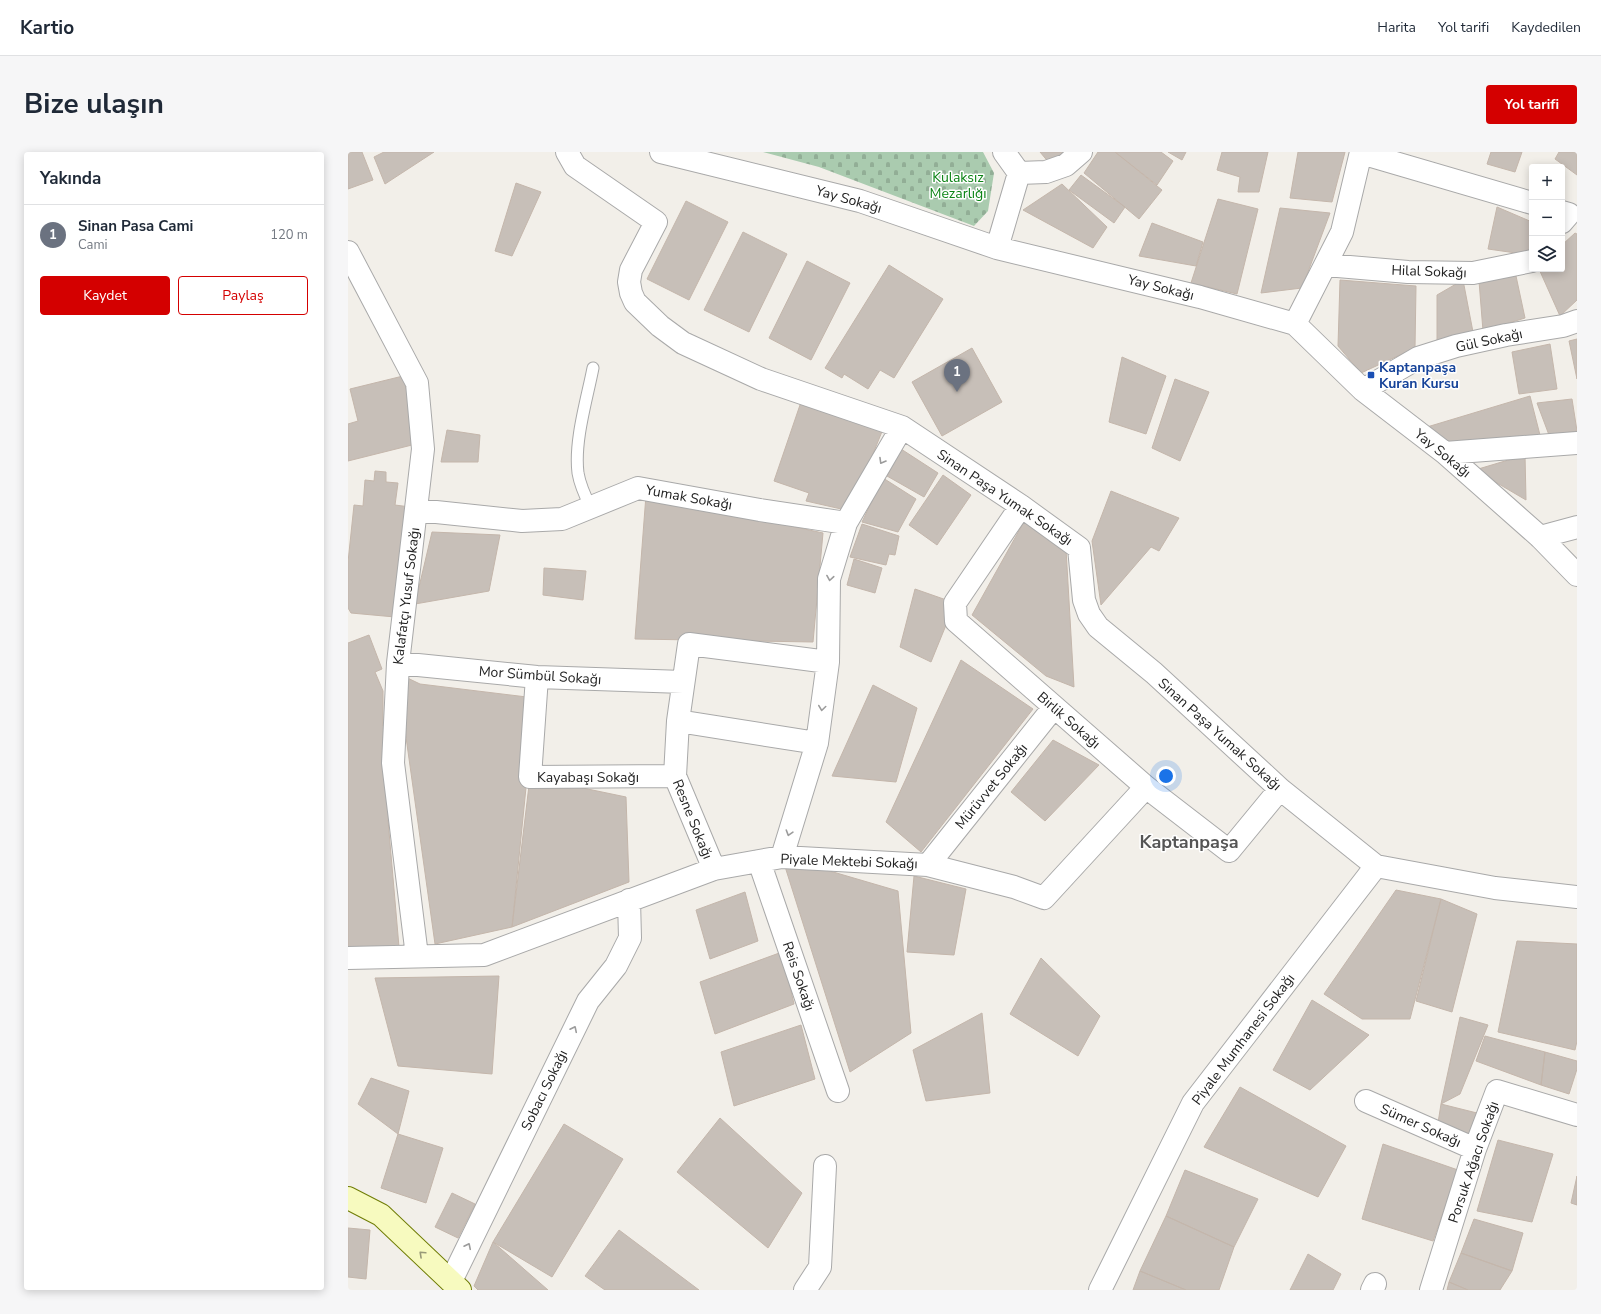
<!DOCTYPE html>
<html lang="tr">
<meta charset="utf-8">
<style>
:root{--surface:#fff;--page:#f6f6f7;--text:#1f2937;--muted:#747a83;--line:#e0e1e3;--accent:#d40000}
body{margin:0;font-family:"Nunito Sans",sans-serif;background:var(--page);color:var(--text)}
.controls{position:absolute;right:12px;top:12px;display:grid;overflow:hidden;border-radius:4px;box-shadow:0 2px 10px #0003}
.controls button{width:36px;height:36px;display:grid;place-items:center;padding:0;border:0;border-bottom:1px solid var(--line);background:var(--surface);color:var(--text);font:20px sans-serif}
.you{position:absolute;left:818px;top:624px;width:14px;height:14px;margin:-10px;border:3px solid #fff;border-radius:50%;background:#1a73e8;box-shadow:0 0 0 6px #1a73e833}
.badge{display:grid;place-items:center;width:26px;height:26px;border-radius:50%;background:var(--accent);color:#fff;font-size:13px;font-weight:700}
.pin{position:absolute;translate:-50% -33px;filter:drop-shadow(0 1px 2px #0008)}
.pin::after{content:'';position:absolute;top:21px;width:14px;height:12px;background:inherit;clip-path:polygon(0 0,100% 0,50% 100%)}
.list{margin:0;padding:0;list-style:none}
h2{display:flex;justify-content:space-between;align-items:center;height:52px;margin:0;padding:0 16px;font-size:17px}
h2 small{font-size:13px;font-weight:400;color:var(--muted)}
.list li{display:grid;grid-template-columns:26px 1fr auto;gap:12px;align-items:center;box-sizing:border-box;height:60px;padding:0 16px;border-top:1px solid var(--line)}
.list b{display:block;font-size:15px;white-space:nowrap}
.list p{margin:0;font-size:13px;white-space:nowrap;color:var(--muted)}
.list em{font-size:13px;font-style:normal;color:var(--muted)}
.actions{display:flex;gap:8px;padding:12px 16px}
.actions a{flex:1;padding:9px 0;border:1px solid var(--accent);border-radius:4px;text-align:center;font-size:14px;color:var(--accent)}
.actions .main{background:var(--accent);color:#fff}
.icon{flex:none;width:22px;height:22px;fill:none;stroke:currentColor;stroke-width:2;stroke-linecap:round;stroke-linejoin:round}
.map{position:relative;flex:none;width:1229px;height:1138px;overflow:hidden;border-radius:4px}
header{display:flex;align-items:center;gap:24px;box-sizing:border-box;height:56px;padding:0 20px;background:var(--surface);border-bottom:1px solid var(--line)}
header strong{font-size:19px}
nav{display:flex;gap:22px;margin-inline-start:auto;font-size:14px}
.intro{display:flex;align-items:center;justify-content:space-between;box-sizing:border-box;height:96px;padding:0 24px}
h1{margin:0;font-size:28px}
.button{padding:10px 18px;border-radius:4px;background:var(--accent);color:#fff;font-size:14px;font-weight:700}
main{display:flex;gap:24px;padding:0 24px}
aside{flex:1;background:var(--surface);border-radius:4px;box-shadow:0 2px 10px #0003}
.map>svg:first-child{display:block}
.cemetery{fill:url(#cemetery-stones)}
.building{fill:#c7bfb8;stroke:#c4b6ab}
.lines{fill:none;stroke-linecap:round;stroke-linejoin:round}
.lane-casing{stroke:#a9a9a9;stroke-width:13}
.street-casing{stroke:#a9a9a9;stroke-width:24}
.secondary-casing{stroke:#707d05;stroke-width:24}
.lane{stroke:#fff;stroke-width:11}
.street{stroke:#fff;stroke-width:22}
.secondary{stroke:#f7fabf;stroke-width:22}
.oneway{stroke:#9c9c9c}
.oneway2{stroke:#979978}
.transit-dot{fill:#1a4fb4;stroke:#fff;stroke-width:1.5}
.labels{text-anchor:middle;stroke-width:3;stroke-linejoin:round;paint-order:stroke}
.park-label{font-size:14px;fill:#0c8416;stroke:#fff}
.street-label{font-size:14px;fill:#222;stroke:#fff}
.transit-label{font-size:14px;font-weight:bold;fill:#164399;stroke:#fff;text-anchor:start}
.district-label{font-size:18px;font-weight:bold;fill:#555;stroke:#fff}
</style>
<header>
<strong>Kartio</strong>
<nav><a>Harita</a><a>Yol tarifi</a><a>Kaydedilen</a></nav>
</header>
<div class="intro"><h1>Bize ulaşın</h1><a class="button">Yol tarifi</a></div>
<main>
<aside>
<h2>Yakında<small></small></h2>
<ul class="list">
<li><span class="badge" style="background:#6b7280">1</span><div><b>Sinan Pasa Cami</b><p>Cami</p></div><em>120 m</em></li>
</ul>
<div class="actions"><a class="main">Kaydet</a><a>Paylaş</a></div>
</aside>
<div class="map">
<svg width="1229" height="1138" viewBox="0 0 1229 1138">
<defs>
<pattern id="cemetery-stones" width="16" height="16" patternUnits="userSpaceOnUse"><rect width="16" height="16" fill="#aacbaf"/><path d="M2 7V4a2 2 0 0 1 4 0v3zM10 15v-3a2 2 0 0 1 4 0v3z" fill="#92ae96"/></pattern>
</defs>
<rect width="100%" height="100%" fill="#f2efe9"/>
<path class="cemetery" d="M415,0H635L646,21L640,59L626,74L471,15Z"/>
<path class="building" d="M0,0H14L25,28L0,37Z
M36,0H86L37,32L26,5Z
M692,0H718L702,12Z
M750,0H767L814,38L791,67L736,21Z
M767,0H813L825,9L809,33Z
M820,0H838L834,8Z
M874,0H920L911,40H890L892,25L869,18Z
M950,0H997L984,50L942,46Z
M1143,0H1174L1167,20L1139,12Z
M1211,0H1229V23L1207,7Z
M733,23L777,55L766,71L721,38Z
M168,31L193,40L164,104L147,99Z
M714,32L759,75L745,96L675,58Z
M870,47L910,57L889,142L843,131Z
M338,49L380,70L341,148L299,127Z
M1149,55L1184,70V101L1182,103L1140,97Z
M932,56L982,61L954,136L913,141Z
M804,71L855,90L848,114L791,104Z
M395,80L439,102L401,180L356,158Z
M1227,81L1229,82V148L1212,164L1191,117H1214V93Z
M459,109L502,131L463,208L421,186Z
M541,113L595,147L546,226L532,218L520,237L496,222L494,226L477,216Z
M1168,124L1177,166L1135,179L1131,129Z
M992,128L1068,134L1067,196L1013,221L990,194Z
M1115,128L1125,180L1089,191V143Z
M1229,187V227L1221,189Z
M1202,192L1209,237L1171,242L1164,200Z
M624,196L654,250L594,284L564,230Z
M774,205L818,224L798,282L761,270Z
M55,224L72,291L0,309V272L10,269L2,237Z
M827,227L861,240L832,309L804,296Z
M1182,244L1193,287L1105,294L1079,275Z
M1224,247L1229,279L1201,283L1189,251Z
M453,250L535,277L502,359L458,349L461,341L426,329Z
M99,278L132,283L130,310H93Z
M553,297L590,321L576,345L539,324Z
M1177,303L1178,348L1127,318Z
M27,319L38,320V330L50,331L47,353L62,355L47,465L3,461L0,456V410L6,353L15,354L17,328L26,329Z
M595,323L623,343L589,393L561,373Z
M535,326L568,347L550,380L514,370Z
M763,339L831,366L811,399L803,395L753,453L744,389Z
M298,343L475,381L465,490L287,487Z
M677,368L718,397L726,535L698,524L624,463Z
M514,372L551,384L547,403L541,402L538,413L502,405Z
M84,380L152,383L141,439L67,452Z
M506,407L534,416L527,441L499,433Z
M196,416L238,419L235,448L195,443Z
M567,437L607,451L583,510L552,495Z
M21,483L34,517L27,520L35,539V574H39L43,668H40L51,795L0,800V491Z
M613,508L685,557L573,700L538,670Z
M49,521L72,532L187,546L164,775L87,792Z
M525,533L569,556L548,630L484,624Z
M705,588L751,613L697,669L663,640Z
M182,625L278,645L281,730L164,775Z
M434,705L550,739L563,881L502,920Z
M566,724L618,737L606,803L559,800Z
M1048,738L1093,747L1062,867H1014L976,842Z
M397,740L410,789L362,807L348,758Z
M1093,747L1129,762L1104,860L1068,849Z
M1169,789L1229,792V889L1227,898L1150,880Z
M434,800L446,852L367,882L352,830Z
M693,806L752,864L730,904L662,862Z
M151,824L144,922L50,914L27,826Z
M964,848L1021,883L962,938L925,918Z
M634,861L642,941L578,949L565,898Z
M1112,865L1140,873L1112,942L1093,952Z
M453,873L467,927L386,954L373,900Z
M1137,884L1197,900L1193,933L1128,909Z
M1197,900L1229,909V917L1221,942L1193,933Z
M23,926L61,939L50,982L10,952Z
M892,935L998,994L970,1045L856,995Z
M1093,952L1129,961L1123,986L1090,971Z
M372,966L454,1041L420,1096L329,1020Z
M216,972L275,1007L204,1125L145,1090Z
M50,982L95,996L78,1051L33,1036Z
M1150,988L1205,1002L1184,1070L1129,1059Z
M1035,992L1110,1018L1085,1089L1014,1067Z
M837,1018L910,1047L886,1095L818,1064Z
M1229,1024V1053L1223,1051Z
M104,1041L127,1052L110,1086L87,1075Z
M818,1064L886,1095L871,1138H838L792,1119Z
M1126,1067L1175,1081L1164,1119L1113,1101Z
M0,1076L22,1078L18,1127L0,1125Z
M271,1078L351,1138H257L237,1124Z
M145,1090L200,1138H130L126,1134Z
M1113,1101L1164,1119L1152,1138H1120L1101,1130Z
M960,1102L993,1122L985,1138H942Z
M792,1119L838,1138H785Z
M1101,1130L1120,1138H1099Z"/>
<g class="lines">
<defs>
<path id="lane" d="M243,356C237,344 232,333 230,321C226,289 239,247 245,216"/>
<path id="street" d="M219,0L227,14L308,70L283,118L281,130L283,141L287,150L312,174L335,191L413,227L554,275L673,354L731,396L736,448L741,462L750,475L806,521L932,637L1028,714L1147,736L1229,745
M313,0L512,49L649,96L852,145L947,172L1015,238L1097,301L1192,385L1229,423
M1013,1L1184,51
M671,21L698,20L718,13L733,0
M1214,60L1221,62L1214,70
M649,96L671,21L656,0
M0,100L69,231L75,297L50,511L45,611L69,804
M978,113L1060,120L1125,121L1184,109
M947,172L994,80L1013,0
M1015,238L1070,206L1108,194L1158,183L1215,174L1229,169
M1097,301L1229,291
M673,354L607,451L608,469L798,635L881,699L932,637
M69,358L174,369L214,367L290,336L412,358L498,371
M1192,385L1229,375
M50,511L189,525L335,530
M189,525L182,625L327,624
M330,569L327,624L366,717
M469,591L330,569L341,492L480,510
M434,705L469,591L480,510L481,427L498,371L554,275
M411,709L490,939
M580,713L706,555
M0,806L136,803L366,717L434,705L580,713L666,735L696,746L798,635
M1018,949L1127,997
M103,1129L240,849L268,814L282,786L281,748
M457,1138L472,1115L477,1014
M752,1138L845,951L1028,714
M1024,1138L1027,1132
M1083,1138L1127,997L1149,939L1229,963"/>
<path id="secondary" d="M0,1046L33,1063L112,1138"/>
</defs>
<use href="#lane" class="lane-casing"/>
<use href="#street" class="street-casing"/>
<use href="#secondary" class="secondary-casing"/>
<use href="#lane" class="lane"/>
<use href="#street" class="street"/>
<use href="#secondary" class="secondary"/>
</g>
<defs><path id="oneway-chevron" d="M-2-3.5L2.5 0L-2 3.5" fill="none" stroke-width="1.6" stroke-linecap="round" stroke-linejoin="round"/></defs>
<g class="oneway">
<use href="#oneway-chevron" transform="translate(534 309) rotate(120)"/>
<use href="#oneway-chevron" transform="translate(482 426) rotate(99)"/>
<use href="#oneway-chevron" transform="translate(474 556) rotate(98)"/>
<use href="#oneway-chevron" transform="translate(441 681) rotate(107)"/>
<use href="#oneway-chevron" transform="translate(226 877) rotate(-64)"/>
<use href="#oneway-chevron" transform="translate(120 1094) rotate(-64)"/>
</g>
<use class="oneway2" href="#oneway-chevron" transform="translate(74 1102) rotate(-137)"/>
<rect class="transit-dot" x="1019" y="219" width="8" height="8" rx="2"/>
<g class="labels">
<g class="park-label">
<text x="610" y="30">Kulaksız<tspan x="610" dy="16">Mezarlığı</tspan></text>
</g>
<g class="street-label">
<text transform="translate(501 47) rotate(16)" y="5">Yay Sokağı</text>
<text transform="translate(1081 119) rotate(2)" y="5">Hilal Sokağı</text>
<text transform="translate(813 135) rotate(14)" y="5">Yay Sokağı</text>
<text transform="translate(1141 188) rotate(-12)" y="5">Gül Sokağı</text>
<text transform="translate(1095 301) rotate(39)" y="5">Yay Sokağı</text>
<text transform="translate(341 345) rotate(10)" y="5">Yumak Sokağı</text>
<text transform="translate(657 345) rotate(34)" y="5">Sinan Paşa Yumak Sokağı</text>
<text transform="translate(58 444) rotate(-83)" y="5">Kalafatçı Yusuf Sokağı</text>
<text transform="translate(192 523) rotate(4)" y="5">Mor Sümbül Sokağı</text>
<text transform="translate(721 568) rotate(41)" y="5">Birlik Sokağı</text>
<text transform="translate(872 582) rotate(42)" y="5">Sinan Paşa Yumak Sokağı</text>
<text x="240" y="630">Kayabaşı Sokağı</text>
<text transform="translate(643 634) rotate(-51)" y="5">Mürüvvet Sokağı</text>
<text transform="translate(345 667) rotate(68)" y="5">Resne Sokağı</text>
<text transform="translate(501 709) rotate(2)" y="5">Piyale Mektebi Sokağı</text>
<text transform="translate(451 824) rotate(71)" y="5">Reis Sokağı</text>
<text transform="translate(895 887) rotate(-53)" y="5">Piyale Mumhanesi Sokağı</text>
<text transform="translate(196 938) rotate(-64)" y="5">Sobacı Sokağı</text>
<text transform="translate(1073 973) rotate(24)" y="5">Sümer Sokağı</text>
<text transform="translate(1125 1010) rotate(-71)" y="5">Porsuk Ağacı Sokağı</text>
</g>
<g class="transit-label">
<text x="1031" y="220">Kaptanpaşa<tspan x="1031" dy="16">Kuran Kursu</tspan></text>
</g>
<g class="district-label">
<text x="841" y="696">Kaptanpaşa</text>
</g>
</g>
</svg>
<div class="controls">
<button>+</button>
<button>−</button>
<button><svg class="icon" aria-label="layers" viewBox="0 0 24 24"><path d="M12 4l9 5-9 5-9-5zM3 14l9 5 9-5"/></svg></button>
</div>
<div class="you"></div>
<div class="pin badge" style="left:609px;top:240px;background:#6b7280">1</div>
</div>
</main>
